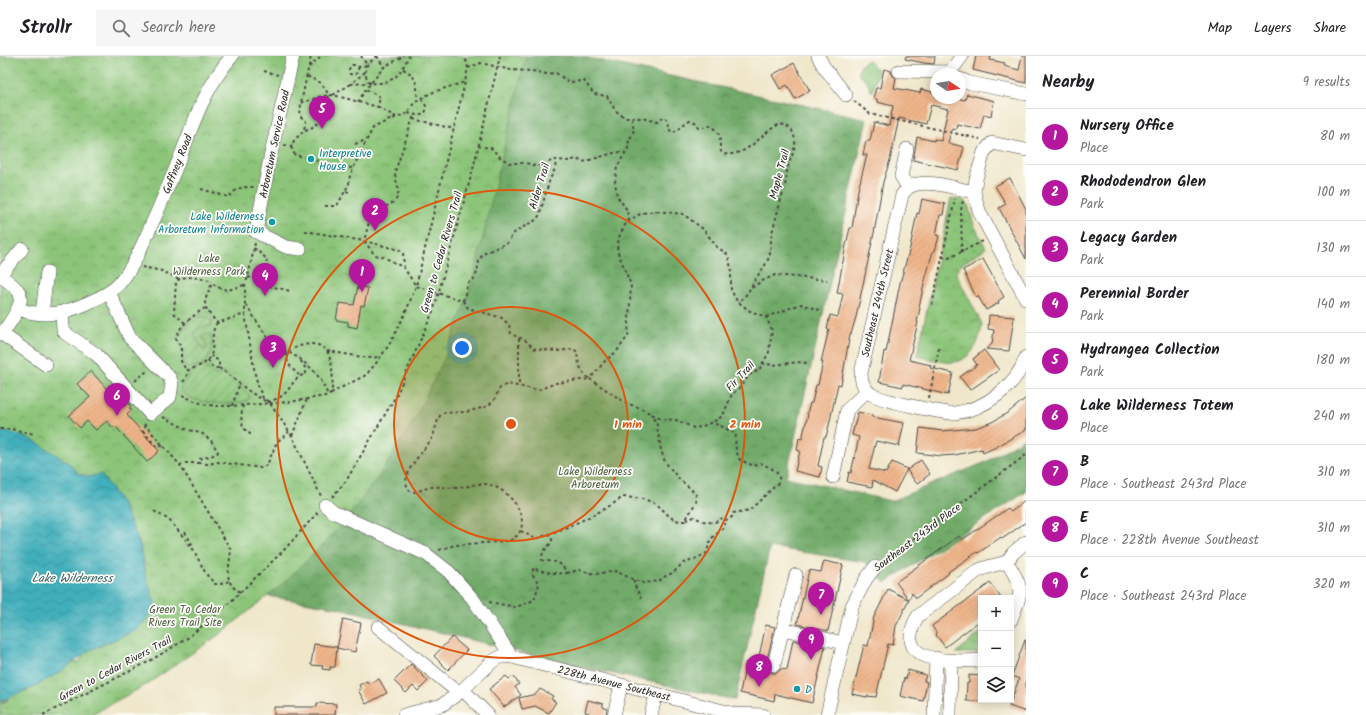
<!DOCTYPE html>
<meta charset="utf-8">
<style>
:root{--surface:#fff;--page:#f6f6f6;--text:#202124;--muted:#757577;--line:#e0e0e0;--accent:#b5179e}
body{margin:0;font-family:Kalam,sans-serif;background:var(--page);color:var(--text)}
.controls{position:absolute;right:12px;bottom:12px;display:grid;overflow:hidden;border-radius:0px;box-shadow:0 2px 10px #0003}
.controls button{width:36px;height:36px;display:grid;place-items:center;padding:0;border:0;border-bottom:1px solid var(--line);background:var(--surface);color:var(--text);font:20px sans-serif}
.compass{position:absolute;left:930px;top:12px;width:36px;height:36px;border-radius:50%;background:var(--surface);box-shadow:0 2px 10px #0003;rotate:102deg}
.you{position:absolute;left:462px;top:292px;width:14px;height:14px;margin:-10px;border:3px solid #fff;border-radius:50%;background:#1a73e8;box-shadow:0 0 0 6px #1a73e833}
.badge{display:grid;place-items:center;width:26px;height:26px;border-radius:50%;background:var(--accent);color:#fff;font-size:13px;font-weight:700}
.pin{position:absolute;translate:-50% -33px;filter:drop-shadow(0 1px 2px #0008)}
.pin::after{content:'';position:absolute;top:21px;width:14px;height:12px;background:inherit;clip-path:polygon(0 0,100% 0,50% 100%)}
.list{margin:0;padding:0;list-style:none}
h2{display:flex;justify-content:space-between;align-items:center;height:52px;margin:0;padding:0 16px;font-size:17px}
h2 small{font-size:13px;font-weight:400;color:var(--muted)}
.list li{display:grid;grid-template-columns:26px 1fr auto;gap:12px;align-items:center;box-sizing:border-box;height:56px;padding:0 16px;border-top:1px solid var(--line)}
.list b{display:block;font-size:15px;white-space:nowrap}
.list p{margin:0;font-size:13px;white-space:nowrap;color:var(--muted)}
.list em{font-size:13px;font-style:normal;color:var(--muted)}
.icon{flex:none;width:22px;height:22px;fill:none;stroke:currentColor;stroke-width:2;stroke-linecap:round;stroke-linejoin:round}
.map{position:relative;flex:none;width:1026px;height:659px;overflow:hidden}
header{display:flex;align-items:center;gap:24px;box-sizing:border-box;height:56px;padding:0 20px;background:var(--surface);border-bottom:1px solid var(--line)}
header strong{font-size:19px}
nav{display:flex;gap:22px;margin-inline-start:auto;font-size:14px}
.search{width:280px;height:36px;background:var(--page);display:flex;align-items:center;gap:10px;box-sizing:border-box;padding:0 14px;border-radius:0px;color:var(--muted);font-size:15px}
main{display:flex}
aside{flex:1;background:var(--surface)}
.map>svg:first-child{display:block}
.forest{fill:url(#forest-crowns);stroke:#4e6a4a}
.park{fill:url(#park-crowns);stroke:#5c7852}
.garden{fill:url(#garden-furrows);stroke:#5c7852}
.water{fill:url(#water-waves);stroke:#366d73}
.building{fill:url(#building-hatch)}
.lines{fill:none;stroke-linecap:round;stroke-linejoin:round}
.minor-casing{stroke:#494743;stroke-width:14}
.path{stroke:#494743;stroke-width:2;stroke-dasharray:3 3;stroke-linecap:butt}
.minor{stroke:#fff;stroke-width:13}
.ring{fill:none;stroke:#df570e;stroke-width:2}
.culture-dot{fill:#0f9aa8;stroke:#fdfcf7;stroke-width:1.5}
.labels{text-anchor:middle;stroke-width:3.5;stroke-linejoin:round;paint-order:stroke}
.street-label{font-size:11px;fill:#2b2b2b;stroke:#fdfcf7}
.culture-label{font-size:11px;fill:#0d838f;stroke:#fdfcf7;text-anchor:start}
.park-label{font-size:11px;fill:#4d6146;stroke:#fdfcf7}
.water-label{font-size:12px;font-style:italic;fill:#336065;stroke:#fdfcf7}
.centre{fill:#df570e;stroke:#fdfcf7;stroke-width:2}
.ring-label{font-size:12px;text-anchor:middle;font-weight:bold;fill:#df570e;stroke:#fdfcf7;stroke-width:3.5;stroke-linejoin:round;paint-order:stroke}
</style>
<header>
<strong>Strollr</strong>
<div class="search"><svg class="icon" aria-label="search" viewBox="0 0 24 24"><circle cx="10" cy="10" r="6"/><path d="M15 15l6 6"/></svg>Search here</div>
<nav><a>Map</a><a>Layers</a><a>Share</a></nav>
</header>
<main>
<div class="map">
<svg width="1026" height="659" viewBox="0 0 1026 659">
<defs>
<pattern id="forest-crowns" width="20" height="18" patternUnits="userSpaceOnUse"><rect width="20" height="18" fill="#71aa69"/><path d="M2 6a3 3 0 1 1 6 0M12 15a3 3 0 1 1 6 0" fill="none" stroke="#5d8b57"/></pattern>
<pattern id="park-crowns" width="20" height="18" patternUnits="userSpaceOnUse"><rect width="20" height="18" fill="#8cc579"/><path d="M2 6a3 3 0 1 1 6 0M12 15a3 3 0 1 1 6 0" fill="none" stroke="#73a063"/></pattern>
<pattern id="garden-furrows" width="10" height="10" patternUnits="userSpaceOnUse"><rect width="10" height="10" fill="#8cc579"/><path d="M-1 1l2-2M0 10L10 0M9 11l2-2" fill="none" stroke="#73a063"/></pattern>
<pattern id="water-waves" width="16" height="10" patternUnits="userSpaceOnUse"><rect width="16" height="10" fill="#40afbb"/><path d="M0 5q4-4 8 0t8 0" fill="none" stroke="#368f98"/></pattern>
<pattern id="building-hatch" width="6" height="6" patternUnits="userSpaceOnUse"><rect width="6" height="6" fill="#efb58b"/><path d="M-1 1l2-2M0 6l6-6M5 7l2-2" fill="none" stroke="#cd9c78"/></pattern>
</defs>
<rect width="100%" height="100%" fill="#fdfcf7"/>
<filter id="ink" filterUnits="userSpaceOnUse"><feTurbulence type="fractalNoise" baseFrequency=".025" numOctaves="2"/><feDisplacementMap in="SourceGraphic" scale="8" xChannelSelector="R" yChannelSelector="G"/><feConvolveMatrix kernelMatrix="1 2 1 2 8 2 1 2 1" color-interpolation-filters="sRGB"/></filter>
<filter id="wash" filterUnits="userSpaceOnUse"><feTurbulence type="fractalNoise" baseFrequency=".012" numOctaves="4" result="noise"/><feDisplacementMap in="SourceGraphic" scale="16" xChannelSelector="R" yChannelSelector="G"/><feGaussianBlur stdDeviation="0.9" result="paint"/><feColorMatrix in="noise" values="0 0 0 0 0 0 0 0 0 0 0 0 0 0 0 0 0 1.4 0 .05"/><feComposite in="paint" operator="in"/></filter>
<g filter="url(#wash)">
<rect width="100%" height="100%" fill="#f0e7cb"/>
<path class="forest" d="M391,0H579L867,63L786,421L891,445L986,406L1026,381V436L885,527L865,506L770,491L735,644L591,613L339,552L268,540L250,544L57,659H0V646L35,634L120,585Z"/>
<path class="park" d="M0,0H526L471,231L446,299L414,364L392,400L379,420L347,462L326,485L283,528L220,578L146,629L90,659H0V649L8,644L7,641L27,632L33,633L60,611L80,605L92,584L99,591C122,582 134,558 147,539L145,513L139,486L122,448L101,418L89,421L79,418L68,406L9,376H0Z
M868,4L878,14L873,35H871L866,24L859,19L858,16L861,9Z
M951,142L964,144L968,149L974,169L986,192L959,210L956,218L982,268C980,285 973,302 955,306C945,308 927,302 917,300Z
M981,576V597H956Z"/>
<path class="garden" d="M198,260L208,261L212,267L211,270C203,270 196,271 194,279C196,285 201,287 202,293L204,294L207,292L205,284L202,281L204,279H211C212,292 213,303 199,309C195,310 191,312 187,313C179,301 186,294 177,283V281L190,263Z
M203,310L208,314L211,313L212,317L214,319L220,318L223,316L248,337L250,342C241,352 186,348 181,334C180,329 188,322 189,317Z"/>
<path class="water" d="M0,376H9L31,383L68,406L79,418L89,421L101,418L122,448L139,486L146,520L155,547L153,554L146,564L135,575L90,594L63,614L35,631L0,645Z"/>
<g id="blocks">
<path class="building" d="M906,0H935L934,8L924,7L905,3Z
M976,0H991L990,4L1005,7L1004,10L1019,14L1022,0H1026V27L973,14Z
M794,7L810,35L795,43L787,29L780,33L772,19Z
M884,13L891,15L892,19L896,22L894,32L920,37L921,33L936,37V42H955L965,44L967,38L994,45L991,60L984,58L980,73L957,68L956,73L952,72L948,87L964,91L958,114L913,104L917,81L934,85V83L941,85L948,53L931,49L926,68L899,62L890,104L883,126L874,177L856,261L851,278H850L841,329L838,328L829,369L826,381H824L818,410L822,411L820,421L795,415L800,395L797,394L799,382L802,383L808,358H807L810,347H812L816,329H818L823,306H821L829,273H827L830,259L838,261L843,238L837,237L846,189L850,172H852L858,134L867,99H863L866,85H870L874,66L889,70L893,50L877,46V43L873,42L876,32H880Z
M1010,122L1026,153V203L999,152L1006,148L995,130Z
M922,143L945,148L943,159H940L936,179L939,180L935,195H933L924,228L919,251L920,252L917,266H918L909,304L931,309L930,312L953,317L948,339L903,328V331L879,326L884,295L886,296L889,282L900,227L910,192L917,157L919,158Z
M983,203L1004,241L998,245L999,247L986,254L978,240L976,241L963,214Z
M358,230L368,232L364,250L361,249L357,272L348,270V266L336,264L339,247L354,249Z
M989,259L1014,261L1009,295L986,293L992,288L994,274L988,273Z
M984,294L999,314L970,334L960,321L977,309L973,303Z
M91,315L112,339L117,335L131,350L129,352L132,354L127,359L159,395L147,406L115,370L113,372L107,365L96,374L87,365L80,372L69,360L90,341L77,328Z
M1026,342V374L994,392L983,397L982,393L955,399L941,400L917,397L920,372L942,375L976,372L992,366L1009,356Z
M858,356L872,359V361L904,367L899,390L876,385L869,413L886,417L892,406L907,413L895,436L873,424L872,431L847,426L849,416L851,417L859,381L852,379Z
M921,404L930,418L917,428L907,414Z
M1026,444V466L1002,483L1001,481L978,497L977,496L948,516L949,517L916,542L912,537L909,544L896,526L959,480L962,484L1008,452L1011,456Z
M824,505L843,509L828,575L797,568L809,514L821,516Z
M990,527L1001,542H981V564L945,591L936,579L937,578L932,570Z
M888,533L909,544L896,570L893,589L888,588L876,641L867,640V641L852,638L864,589L868,590L874,561Z
M343,563L361,567L355,596L337,592L335,611H330V614L322,613L323,610L311,609L314,588L337,591V592Z
M766,569L775,571L766,607L768,614L772,617H777L781,613L787,614L793,584L825,591L812,647L775,638L774,645L740,637L746,606L757,609Z
M452,581L467,594L448,614L434,600Z
M1025,584H1026V656L1009,650L1019,623L1012,620Z
M411,608L428,625L418,635L413,630L406,637L394,625Z
M908,614L926,619L924,625L927,626V627L923,645L900,640L904,622L906,623Z
M969,619L981,620V645H966L967,627H969Z
M506,620L509,623L513,620L519,628L515,631L521,639L504,651L489,633Z
M379,623L387,637L366,648L358,634L361,633L359,629L367,625L369,628Z
M540,633L553,640L551,643L556,646L549,657L535,650L522,653L519,642L536,638Z
M588,644L603,648V651L607,653L606,659H588L589,657L585,656Z
M317,647L336,648L335,659H274V651H317Z"/>
</g>
</g>
<g filter="url(#ink)">
<use href="#blocks" fill-opacity="0" stroke="#494743" stroke-width="1"/>
<g class="lines">
<defs>
<path id="minor" d="M293,0L270,102L256,176L286,191L300,193
M818,0L824,11L846,39
M899,15L950,16
M950,16L962,0
M960,23L970,27L1026,38
M907,93L901,120L908,132
M1026,94L992,87L984,96L976,123L974,136L977,148L980,157L1026,243
M974,136C958,133 926,122 911,130C907,132 904,136 902,139L861,317C861,325 864,333 871,338C879,344 945,358 955,357C986,353 1016,330 1026,301
M0,219C6,224 15,230 19,236C26,247 8,269 2,278L46,309
M0,219L22,193
M18,253C46,262 62,258 88,247C98,242 109,238 117,230C132,214 141,192 150,172C161,148 171,124 181,99C194,64 207,29 232,0
M62,257L63,274L65,277L96,298L150,358L170,341L172,327L169,321L130,282L109,236
M42,258L47,216
M833,421L847,354L867,335
M325,449L333,456L426,498L449,516L473,543L512,601
M1007,506C1025,535 1022,534 1011,564
M378,571L459,637
M783,573L843,587
M981,604C963,605 914,609 911,584C910,575 913,568 918,560L979,514L991,510L1007,506L1013,497L1026,486
M774,609L796,519
M463,634L488,659
M404,659L442,649L459,637L493,605L502,600L512,601L735,658L763,659
M614,659L621,629
M651,659L656,638
M827,659L852,550L866,523L875,511
M934,659L936,602
M950,659L951,605"/>
</defs>
<use href="#minor" class="minor-casing"/>
<path class="path" d="M377,0L367,9L365,17L368,26C372,28 376,27 380,27C397,25 402,14 409,0
M377,0L384,11
M309,11L321,0
M359,11L356,18L353,19L350,18L349,13L352,9H355L359,11L367,9L361,0
M468,12L481,7L511,14L532,15L547,18L556,17L569,26L584,25L594,38L607,40L615,54L625,62H642L657,66L663,61C669,63 668,70 671,76C680,76 682,67 690,64L695,66L699,71H704L709,69C731,78 709,101 731,98C752,96 762,76 780,68C790,70 794,75 795,85C796,93 791,100 789,108C786,115 787,122 785,129C781,145 776,161 772,177C770,184 772,193 769,201C766,209 761,215 756,222C749,233 750,237 738,246
M403,13C417,19 418,31 417,45
M264,15L278,19
M365,16L351,28L371,27
M333,39L351,28
M854,45L870,58L980,83
M358,46L366,33L384,11L404,0
M301,47L322,40L333,39L378,51L380,41L366,33
M378,51L396,61
M408,57C412,58 417,60 421,59C430,56 426,46 420,43
M413,63L454,73
M305,74C325,68 324,57 329,39L321,27L307,20
M355,88L366,84
M284,89L291,91C295,79 304,80 306,65L300,60L301,47L311,0
M478,90L491,92L500,101L509,107H526L535,110H543L548,106L556,104L569,105L576,103L583,106L617,96L626,97
M291,91L295,99L306,102
M316,104L326,111
M343,111L353,112
M201,133L229,141C238,131 240,131 254,131
M346,135L351,137
M325,150H335L338,148L349,128V123L358,101L373,72L387,65L408,57C414,38 448,32 465,26
M657,155L683,158L703,173L717,191L727,198L729,202L731,213V234L737,245L750,255L766,261L772,274L769,296L759,314L749,319L740,332L732,338L724,357L719,363L701,371L694,372L676,364L661,363L640,352L626,347L590,323L605,305L617,295L628,280L631,229L617,194L619,181L626,167L635,161L642,157Z
M629,165L627,154L617,140L615,126L617,111L628,92L629,83C636,77 633,71 632,63
M305,175L364,185L375,199L384,201L404,212L416,230L463,245
M255,187L248,221L245,229V258L255,318L259,333L263,342L269,346L292,380L321,440
M962,196L961,154L963,145
M942,201L949,202L983,185
M142,211L162,215L179,223
M404,212L403,196L400,194L364,185L372,155C383,151 401,149 398,132C397,125 395,124 395,116L414,59
M248,221L264,226L267,203L254,192
M264,226L270,230L290,235
M244,229C229,234 225,237 212,227C203,250 201,247 217,267L245,258
M752,232L760,226L775,219L827,224
M463,245L468,227L475,222L477,216L479,205L483,198L507,187L514,177L530,167L536,164L539,160L550,123L555,113L556,104
M463,245L468,252L502,262L509,269L511,278L525,284L535,293L557,295L574,293L577,296C578,306 580,316 589,322
M246,249L271,287L299,302L313,314L321,324L328,339
M932,249L955,143
M205,252C194,259 178,270 176,283L181,291V305L186,314H188C194,312 201,310 206,306C218,296 208,279 217,267
M766,261L801,248L819,254
M185,267L177,260L174,257L176,226C184,217 200,223 210,224L212,226
M519,282V330
M327,295L369,302L381,301
M208,304L213,312H219V305L211,300
M762,307C779,312 791,304 807,307
M219,312C235,322 252,341 269,346C273,344 280,342 283,339C292,332 293,321 306,318V313L299,302
M135,325L147,315
M183,326L186,322L188,314
M331,337L366,319L377,306L389,289L405,258L416,230L465,26L468,12L465,0
M182,339L197,346L207,349L217,350H231L290,346L325,340L331,337C334,328 333,302 326,294C316,283 295,289 286,298C287,308 292,313 299,319
M929,342L939,292
M243,349C240,363 240,372 253,380
M232,350L240,327
M163,361L186,373L203,378L212,386L218,396C213,401 206,400 200,403L199,407H186L180,409
M144,368L180,409L231,494L228,518L229,525L233,531L240,536
M145,369L143,375L156,390H164
M0,373H11L35,378
M292,380L307,343
M199,407L208,408L218,406L261,412L267,409L277,386L289,376
M332,441L346,425L397,338L434,253L473,113L500,0
M154,455L169,464L192,491L206,518L215,528H221L229,525
M686,464L694,461C700,464 707,467 715,466C718,465 720,462 724,462L726,464L732,461L733,457L750,454L779,426C781,415 770,412 761,407L754,410L740,404C735,395 735,388 736,378L719,369L712,367
M521,475L535,483C562,474 600,458 623,441C634,442 644,442 654,447C666,453 668,466 685,465L696,446V439L690,432L680,424L665,406L661,394L657,369L651,358
M185,476L192,488V491
M439,494L455,489L509,485C517,481 522,476 522,466C521,448 501,428 483,428C474,427 465,432 456,432C447,432 440,430 432,431C424,432 419,436 411,436C395,421 424,396 432,382C436,374 436,364 442,357L466,356L485,351L493,346L500,332L507,328L538,334L556,327L589,323
M884,505L1026,399
M567,517L579,514L595,518L616,515L634,524L644,527L659,525L667,519L673,517L683,507L688,506L706,498L711,483L722,473L726,464
M634,524V528L641,542
M489,546L516,551L534,544L539,528L533,519V512C544,516 555,518 567,517C559,503 556,507 542,504C541,496 547,492 552,486V482L549,479
M43,659L148,606L186,583L223,553L284,494L318,456"/>
<use href="#minor" class="minor"/>
</g>
</g>
<circle cx="511" cy="368" r="117" fill="#df570e" fill-opacity=".12"/>
<g class="ring">
<circle cx="511" cy="368" r="117"/>
<circle cx="511" cy="368" r="234"/>
</g>
<g class="culture-dot">
<circle cx="311" cy="103" r="4"/>
<circle cx="272" cy="166" r="4"/>
<circle cx="797" cy="633" r="4"/>
</g>
<g class="labels">
<g class="street-label">
<text transform="translate(274 88) rotate(-78)" y="4">Arboretum Service Road</text>
<text transform="translate(177 108) rotate(-68)" y="4">Gaffney Road</text>
<text transform="translate(779 118) rotate(-75)" y="4">Maple Trail</text>
<text transform="translate(539 130) rotate(-73)" y="4">Alder Trail</text>
<text transform="translate(441 196) rotate(-74)" y="4">Green to Cedar Rivers Trail</text>
<text transform="translate(877 247) rotate(-77)" y="4">Southeast 244th Street</text>
<text transform="translate(740 320) rotate(-47)" y="4">Fir Trail</text>
<text transform="translate(917 481) rotate(-37)" y="4">Southeast 243rd Place</text>
<text transform="translate(115 612) rotate(-28)" y="4">Green to Cedar Rivers Trail</text>
<text transform="translate(614 627) rotate(14)" y="4">228th Avenue Southeast</text>
</g>
<g class="culture-label">
<text x="319" y="101">Interpretive<tspan x="319" dy="13">House</tspan></text>
<text x="264" y="164" text-anchor="end">Lake Wilderness<tspan x="264" dy="13">Arboretum Information</tspan></text>
<text x="805" y="637">D</text>
</g>
<g class="park-label">
<text x="209" y="206">Lake<tspan x="209" dy="13">Wilderness Park</tspan></text>
<text x="595" y="419">Lake Wilderness<tspan x="595" dy="13">Arboretum</tspan></text>
<text x="185" y="557">Green To Cedar<tspan x="185" dy="13">Rivers Trail Site</tspan></text>
</g>
<g class="water-label">
<text x="72" y="526">Lake Wilderness</text>
</g>
</g>
<circle cx="511" cy="368" r="6" class="centre"/>
<g class="ring-label">
<text x="628" y="372">1 min</text>
<text x="745" y="372">2 min</text>
</g>
</svg>
<div class="controls">
<button>+</button>
<button>−</button>
<button><svg class="icon" aria-label="layers" viewBox="0 0 24 24"><path d="M12 4l9 5-9 5-9-5zM3 14l9 5 9-5"/></svg></button>
</div>
<svg class="compass" viewBox="-18 -18 36 36"><path d="M0-13l5 13h-10z" fill="#e53935"/><path d="M0 13l5-13h-10z" fill="#757577"/></svg>
<div class="you"></div>
<div class="pin badge" style="left:362px;top:236px">1</div>
<div class="pin badge" style="left:375px;top:175px">2</div>
<div class="pin badge" style="left:273px;top:312px">3</div>
<div class="pin badge" style="left:265px;top:240px">4</div>
<div class="pin badge" style="left:322px;top:73px">5</div>
<div class="pin badge" style="left:117px;top:360px">6</div>
<div class="pin badge" style="left:821px;top:559px">7</div>
<div class="pin badge" style="left:759px;top:631px">8</div>
<div class="pin badge" style="left:811px;top:604px">9</div>
</div>
<aside>
<h2>Nearby<small>9 results</small></h2>
<ul class="list">
<li><span class="badge">1</span><div><b>Nursery Office</b><p>Place</p></div><em>80 m</em></li>
<li><span class="badge">2</span><div><b>Rhododendron Glen</b><p>Park</p></div><em>100 m</em></li>
<li><span class="badge">3</span><div><b>Legacy Garden</b><p>Park</p></div><em>130 m</em></li>
<li><span class="badge">4</span><div><b>Perennial Border</b><p>Park</p></div><em>140 m</em></li>
<li><span class="badge">5</span><div><b>Hydrangea Collection</b><p>Park</p></div><em>180 m</em></li>
<li><span class="badge">6</span><div><b>Lake Wilderness Totem</b><p>Place</p></div><em>240 m</em></li>
<li><span class="badge">7</span><div><b>B</b><p>Place · Southeast 243rd Place</p></div><em>310 m</em></li>
<li><span class="badge">8</span><div><b>E</b><p>Place · 228th Avenue Southeast</p></div><em>310 m</em></li>
<li><span class="badge">9</span><div><b>C</b><p>Place · Southeast 243rd Place</p></div><em>320 m</em></li>
</ul>
</aside>
</main>
